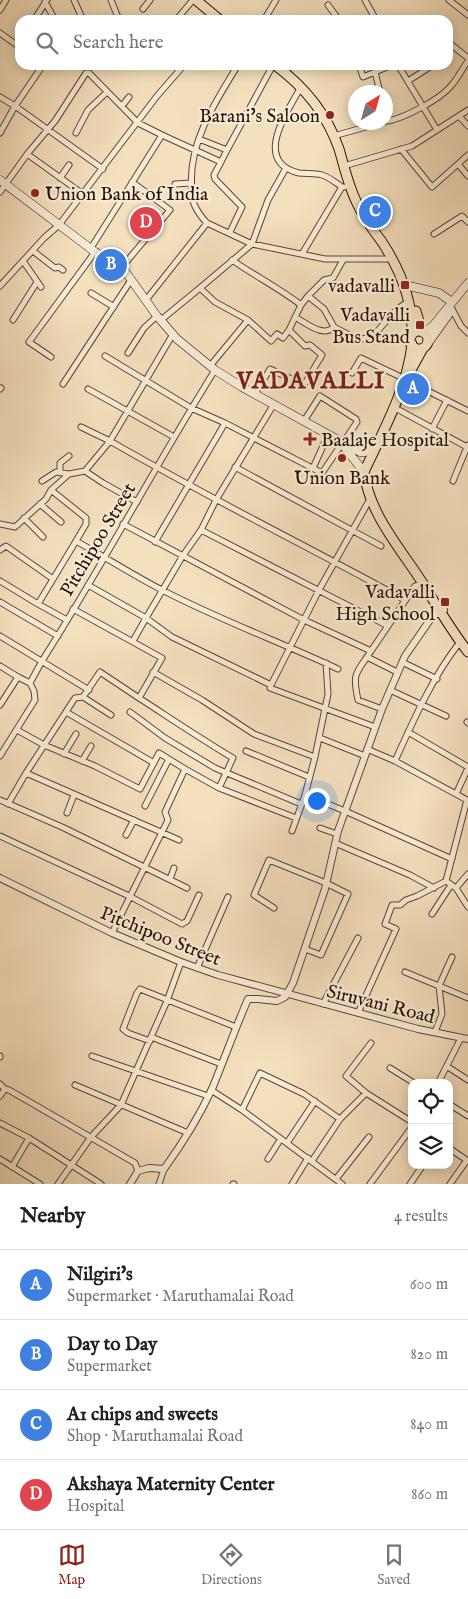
<!DOCTYPE html>
<meta charset="utf-8">
<style>
:root{--surface:#fff;--page:#f2f2f2;--text:#202124;--muted:#757577;--line:#e0e0e0;--accent:#8f2418}
body{margin:0;font-family:"IM FELL English",serif;background:var(--page);color:var(--text)}
.controls{position:absolute;right:15px;bottom:15px;display:grid;overflow:hidden;border-radius:10px;box-shadow:0 2px 12px #0003}
.controls button{width:45px;height:45px;display:grid;place-items:center;padding:0;border:0;border-bottom:1px solid var(--line);background:var(--surface);color:var(--text);font:25px sans-serif}
.compass{position:absolute;left:348px;top:85px;width:45px;height:45px;border-radius:50%;background:var(--surface);box-shadow:0 2px 12px #0003;rotate:37deg}
.you{position:absolute;left:316px;top:800px;width:18px;height:18px;margin:-12px;border:4px solid #fff;border-radius:50%;background:#1a73e8;box-shadow:0 0 0 8px #1a73e833}
.badge{display:grid;place-items:center;width:32px;height:32px;border-radius:50%;background:var(--accent);color:#fff;font-size:16px;font-weight:700}
.pin{position:absolute;translate:-50% -50%;border:2px solid #fff;box-shadow:0 1px 5px #0006}
.list{margin:0;padding:0;list-style:none}
h2{display:flex;justify-content:space-between;align-items:center;height:65px;margin:0;padding:0 20px;font-size:21px}
h2 small{font-size:16px;font-weight:400;color:var(--muted)}
.list li{display:grid;grid-template-columns:32px 1fr auto;gap:15px;align-items:center;box-sizing:border-box;height:70px;padding:0 20px;border-top:1px solid var(--line)}
.list b{display:block;font-size:19px;white-space:nowrap}
.list p{margin:0;font-size:16px;white-space:nowrap;color:var(--muted)}
.list em{font-size:16px;font-style:normal;color:var(--muted)}
.icon{flex:none;width:28px;height:28px;fill:none;stroke:currentColor;stroke-width:2;stroke-linecap:round;stroke-linejoin:round}
.map{position:relative;flex:none;width:468px;height:1184px;overflow:hidden}
.search{position:absolute;background:var(--surface);box-shadow:0 2px 12px #0003;left:15px;right:15px;top:15px;height:55px;display:flex;align-items:center;gap:12px;box-sizing:border-box;padding:0 18px;border-radius:15px;color:var(--muted);font-size:19px}
.sheet{height:345px;background:var(--surface)}
nav{display:flex;justify-content:space-around;align-items:center;box-sizing:border-box;height:70px;border-top:1px solid var(--line);background:var(--surface);font-size:14px;color:var(--muted)}
nav a{display:grid;justify-items:center;gap:2px}
nav .on{color:var(--accent)}
.map>svg:first-child{display:block}
.lines{fill:none;stroke-linecap:round;stroke-linejoin:round}
.minor-casing{stroke:#584635;stroke-width:7}
.tertiary-casing{stroke:#584635;stroke-width:8}
.secondary-casing{stroke:#241207;stroke-width:9}
.primary-casing{stroke:#241207;stroke-width:11}
.minor{stroke:#f8ebd5;stroke-width:5}
.tertiary{stroke:#f8ebd5;stroke-width:6}
.secondary{stroke:#f8ebd5;stroke-width:8}
.primary{stroke:#f5e0be;stroke-width:9}
.poi-dot{fill:#8f2418;stroke:#f8ebd5;stroke-width:2}
.labels{text-anchor:middle;stroke-width:4.5;stroke-linejoin:round;paint-order:stroke}
.poi-label{font-size:19px;fill:#241207;stroke:#f8ebd5;text-anchor:end}
.street-label{font-size:19px;fill:#241207;stroke:#f8ebd5}
.district-label{font-size:24px;font-weight:bold;letter-spacing:1px;fill:#7a1f14;stroke:#f8ebd5}
</style>
<div class="map">
<svg width="468" height="1184" viewBox="0 0 468 1184">
<rect width="100%" height="100%" fill="#f5e0be"/>
<filter id="stains"><feTurbulence type="fractalNoise" baseFrequency=".004" numOctaves="4"/><feColorMatrix values="0 0 0 0 .2 0 0 0 0 .09 0 0 0 0 .02 0 0 0 .5 -.17"/></filter>
<radialGradient id="worn" r=".72"><stop offset=".6" stop-color="#630" stop-opacity="0"/><stop offset="1" stop-color="#630" stop-opacity=".3"/></radialGradient>
<g class="lines">
<defs>
<path id="minor" d="M74,0L83,20
M111,0L119,20
M365,0L376,20
M449,0L468,15
M45,2L55,20
M328,5L339,20
M143,9L150,0
M0,10L6,0
M34,20L47,0
M176,20L193,0
M264,20L276,0
M0,33L18,46
M448,42L468,58
M238,65C215,102 187,145 192,189C192,194 192,200 194,204C197,211 202,218 207,223L252,244L325,259H392
M359,65L363,77L375,72
M398,65L437,130
M408,81L433,65
M301,87C287,112 252,162 299,173C306,174 315,173 322,175C329,177 336,183 342,187
M380,92L375,72L392,65
M0,97L15,106L103,169
M122,106L129,97
M386,112L388,121C404,118 439,100 450,87C457,80 462,69 468,61
M459,116L468,126
M0,133L15,106L43,65
M76,133L88,110L107,92
M337,135L384,122
M199,139L227,150L221,162
M401,149L432,187L458,164L468,176
M227,150L273,65
M27,154L83,194
M458,164L468,155
M344,166L412,146L468,110
M60,178L69,165
M175,184L191,183
M0,192L28,153L55,121L86,73H89L138,123L162,135
M434,234L462,216L468,222
M91,248L162,135L221,162L214,175L215,179L242,207L230,232
M33,251L55,268L59,267L63,270
M302,254L342,187H344
M232,260C255,276 279,288 301,305
M23,261L41,287
M122,267L170,210L132,182
M0,286L44,238L59,225L157,96L184,65
M91,293L114,307
M308,296L324,280L333,278L343,260
M146,300L207,223
M452,309L461,326L468,333
M295,317C306,323 323,338 334,327
M13,320L37,282
M161,320L200,288
M248,320L271,341L277,334L283,338L289,330
M173,334L110,441C207,497 307,546 405,600
M128,353L144,328L157,316
M105,356L191,408L225,423
M51,357L29,342L95,252
M210,366L248,320L215,302L200,288L252,244L268,200L286,168
M352,373L361,358L405,379
M408,381L468,411
M63,384L131,280
M0,389L1,388
M88,389L174,437
M255,394L270,369L304,385L322,355L310,345L305,346L289,330L301,305L308,296L324,309L334,327L353,337L361,339L368,338L374,335L396,310L409,301
M397,409L467,447L468,445
M304,421L320,396L356,419L357,422L343,443
M432,429L447,400
M235,467L381,546
M313,468L328,435
M85,471L103,483L137,502
M60,472V463L69,456
M42,481L56,472L69,474
M453,481L467,447
M51,490L86,518V524L76,541
M40,504L61,522
M24,518L43,537
M0,524L15,527L46,499L51,490L69,474L85,471L110,441L81,427
M123,524L304,620L371,651L415,586L424,583
M201,530L388,626
M155,542L225,423L322,473L341,445
M0,550L6,546L53,579
M0,581L38,604
M88,585L146,618L182,557L201,530L216,500L274,404
M0,602L58,636
M73,609L162,658L139,698C170,718 201,739 233,758L219,788L185,769L165,812L168,820L112,933
M67,620L38,604L76,541C105,557 133,575 162,590C220,620 280,642 338,669
M0,636L89,690
M133,641L146,618L172,637L271,685L319,590L370,499
M371,651C356,674 352,672 358,700L382,709
M367,657L397,672
M402,662L437,679
M0,666L18,677
M153,672L202,700L254,734L315,757L328,694L326,663
M271,685L270,688L375,727
M390,690L446,716
M83,697L111,715
M0,705L18,677L30,683L42,661C103,565 155,466 215,370
M66,712L154,763
M130,712L165,738L215,768L301,804
M467,722L468,723
M17,730L44,745L95,766L140,789L159,753L185,769
M408,732L468,767
M320,738L365,756
M367,749L395,761L467,800L446,881L456,888
M246,751L309,777
M64,754L76,734
M0,756L35,700L34,691L30,683
M315,757L305,795L345,811L452,859
M82,761L91,746
M395,761C413,721 433,676 460,642
M26,773L75,698L83,697L100,672L139,698
M219,788L296,818
M456,794L468,768
M0,800L62,827L187,888
M8,804L26,773L179,840
M145,806L169,759
M67,813L74,795
M320,828L337,834
M292,831L305,795
M126,835L134,820
M0,836L129,896L182,924L187,921L199,895
M335,843L410,875L434,888
M468,874L456,888L468,907
M170,879L174,868
M274,908L254,895L269,860L326,883L348,894L321,955L305,949
M432,914L451,885
M181,962L167,1001L151,1037L221,1064
M197,968L228,897
M405,972L468,998
M323,1004L358,938
M358,1013L396,929L385,924L392,905H400L406,900L417,896L446,881
M435,1032L442,1014L439,986L452,957
M150,1041L128,1033L123,1029L137,993L140,989L236,1027
M371,1043L346,1076L366,1093L412,1122
M0,1056V1057
M92,1056L208,1096
M448,1067L468,1080
M390,1068L414,1083
M438,1083L461,1038
M0,1084L5,1089L9,1090L135,1163L138,1171
M75,1085L188,1133
M211,1090L242,1110L342,1184
M0,1096L5,1089
M449,1104L468,1116
M242,1110L260,1073L304,1094L340,1119
M0,1123L29,1138L101,1184
M287,1143L315,1101
M449,1148L468,1161
M0,1159L40,1184
M268,1159L280,1140
M312,1161L340,1119L366,1093
M12,1167L29,1138
M336,1179L369,1137
M58,1184L91,1137L121,1105L151,1037
M159,1184L164,1169
M233,1184H234
M292,1184L308,1158
M370,1184L412,1127
M410,1184L423,1165
M450,1184L467,1160"/>
<path id="tertiary" d="M0,878L112,933L181,962L218,975L418,1029L468,1039
M130,1184L138,1171L149,1168L164,1169C182,1144 199,1117 212,1089C224,1060 235,1029 248,999H258L277,1001L285,997L293,983L325,889L338,831L382,709L405,656L432,617L444,610"/>
<path id="secondary" d="M0,180L95,252L122,267L157,316L177,339L215,370L242,387L360,452H365L377,442
M409,286L439,293L452,302
M424,332L432,327L468,283
M428,343L451,311
M345,448L364,472"/>
<path id="primary" d="M196,0L220,20
M275,65C305,87 327,114 339,149C345,169 349,189 359,207C365,220 374,231 382,242C401,271 413,301 412,335
M416,311L422,332
M410 340a9 9 0 1 1 18 0a9 9 0 1 1-18 0Z
M412,344C407,389 383,431 364,472C369,513 400,548 422,582C437,606 451,630 468,652
M411,370L423,348"/>
</defs>
<use href="#minor" class="minor-casing"/>
<use href="#tertiary" class="tertiary-casing"/>
<use href="#secondary" class="secondary-casing"/>
<use href="#primary" class="primary-casing"/>
<use href="#minor" class="minor"/>
<use href="#tertiary" class="tertiary"/>
<use href="#secondary" class="secondary"/>
<use href="#primary" class="primary"/>
</g>
<g class="poi-dot">
<circle cx="330" cy="115" r="5"/>
<circle cx="35" cy="193" r="5"/>
<rect x="400" y="280" width="10" height="10" rx="2.5"/>
<rect x="415" y="320" width="10" height="10" rx="2.5"/>
<path d="M307.5 431.5h5v5h5v5h-5v5h-5v-5h-5v-5h5z"/>
<circle cx="342" cy="458" r="5"/>
<rect x="440" y="597" width="10" height="10" rx="2.5"/>
</g>
<g class="labels">
<g class="poi-label">
<text x="320" y="122">Barani's Saloon</text>
<text x="45" y="200" text-anchor="start">Union Bank of India</text>
<text x="395" y="292">vadavalli</text>
<text x="410" y="321">Vadavalli<tspan x="410" dy="22">Bus Stand</tspan></text>
<text x="321" y="446" text-anchor="start">Baalaje Hospital</text>
<text x="342" y="484" text-anchor="middle">Union Bank</text>
<text x="435" y="598">Vadavalli<tspan x="435" dy="22">High School</tspan></text>
</g>
<g class="street-label">
<text transform="translate(97 539) rotate(-59)" y="7">Pitchipoo Street</text>
<text transform="translate(161 935) rotate(22)" y="7">Pitchipoo Street</text>
<text transform="translate(381 1003) rotate(14)" y="7">Siruvani Road</text>
</g>
<g class="district-label">
<text x="311" y="388">VADAVALLI</text>
</g>
</g>
<rect width="100%" height="100%" filter="url(#stains)"/>
<rect width="100%" height="100%" fill="url(#worn)"/>
</svg>
<div class="controls">
<button><svg class="icon" aria-label="locate" viewBox="0 0 24 24"><circle cx="12" cy="12" r="6"/><path d="M12 2v4M12 18v4M2 12h4M18 12h4"/></svg></button>
<button><svg class="icon" aria-label="layers" viewBox="0 0 24 24"><path d="M12 4l9 5-9 5-9-5zM3 14l9 5 9-5"/></svg></button>
</div>
<svg class="compass" viewBox="-18 -18 36 36"><path d="M0-13l5 13h-10z" fill="#e53935"/><path d="M0 13l5-13h-10z" fill="#757577"/></svg>
<div class="you"></div>
<div class="pin badge" style="left:413px;top:389px;background:#3f7fe0">A</div>
<div class="pin badge" style="left:111px;top:265px;background:#3f7fe0">B</div>
<div class="pin badge" style="left:375px;top:212px;background:#3f7fe0">C</div>
<div class="pin badge" style="left:146px;top:223px;background:#e0444e">D</div>
<div class="search"><svg class="icon" aria-label="search" viewBox="0 0 24 24"><circle cx="10" cy="10" r="6"/><path d="M15 15l6 6"/></svg>Search here</div>
</div>
<section class="sheet">
<h2>Nearby<small>4 results</small></h2>
<ul class="list">
<li><span class="badge" style="background:#3f7fe0">A</span><div><b>Nilgiri's</b><p>Supermarket · Maruthamalai Road</p></div><em>600 m</em></li>
<li><span class="badge" style="background:#3f7fe0">B</span><div><b>Day to Day</b><p>Supermarket</p></div><em>820 m</em></li>
<li><span class="badge" style="background:#3f7fe0">C</span><div><b>A1 chips and sweets</b><p>Shop · Maruthamalai Road</p></div><em>840 m</em></li>
<li><span class="badge" style="background:#e0444e">D</span><div><b>Akshaya Maternity Center</b><p>Hospital</p></div><em>860 m</em></li>
</ul>
</section>
<nav>
<a class="on"><svg class="icon" aria-label="map" viewBox="0 0 24 24"><path d="M3 6l6-2 6 2 6-2v14l-6 2-6-2-6 2zM9 4v14M15 6v14"/></svg>Map</a>
<a><svg class="icon" aria-label="directions" viewBox="0 0 24 24"><path d="M12 3l9 9-9 9-9-9zM9 14v-3h6M13 9l2 2-2 2"/></svg>Directions</a>
<a><svg class="icon" aria-label="saved" viewBox="0 0 24 24"><path d="M7 4h10v16l-5-4-5 4z"/></svg>Saved</a>
</nav>
